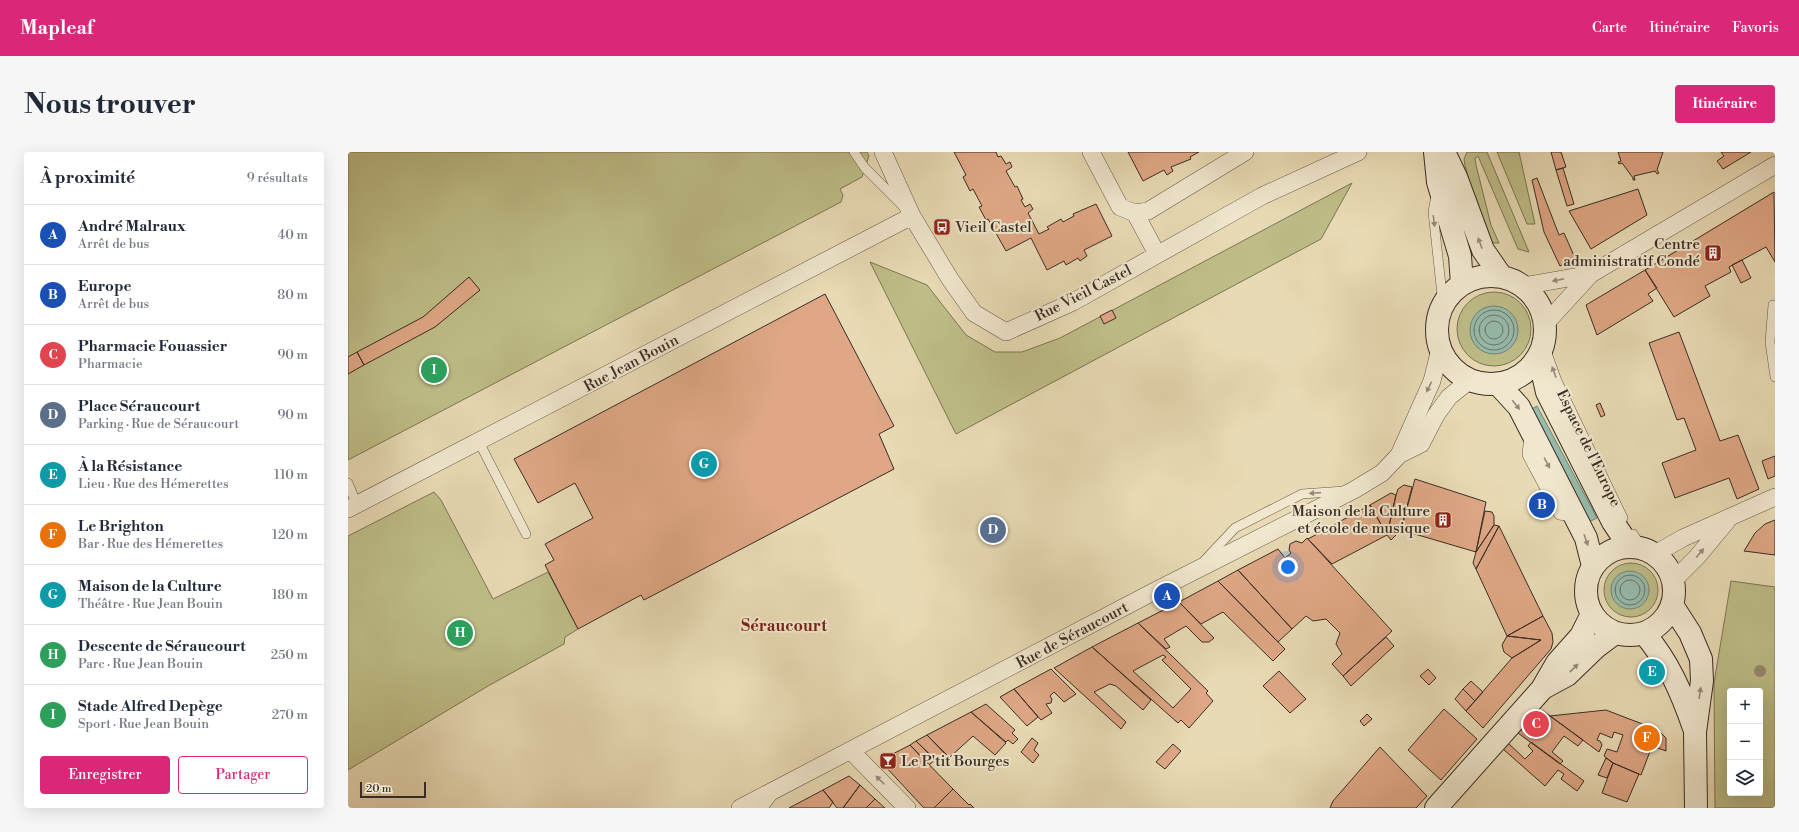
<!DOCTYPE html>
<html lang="fr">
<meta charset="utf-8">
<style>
:root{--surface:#fff;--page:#f6f6f7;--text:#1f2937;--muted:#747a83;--line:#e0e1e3;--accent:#db2777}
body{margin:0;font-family:"Libre Bodoni",serif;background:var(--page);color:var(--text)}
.controls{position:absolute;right:12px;bottom:12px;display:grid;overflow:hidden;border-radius:4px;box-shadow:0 4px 16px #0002}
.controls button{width:36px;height:36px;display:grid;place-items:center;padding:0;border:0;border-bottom:1px solid var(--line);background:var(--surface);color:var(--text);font:20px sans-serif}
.scale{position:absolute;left:12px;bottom:10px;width:66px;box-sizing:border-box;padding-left:4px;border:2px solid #3a2d25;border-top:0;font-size:11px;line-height:14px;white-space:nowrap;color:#3a2d25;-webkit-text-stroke:3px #f0e7ce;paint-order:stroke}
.you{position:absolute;left:940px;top:415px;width:14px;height:14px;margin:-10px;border:3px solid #fff;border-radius:50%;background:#1a73e8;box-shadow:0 0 0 6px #1a73e833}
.badge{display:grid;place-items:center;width:26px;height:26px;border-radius:50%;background:var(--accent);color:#fff;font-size:13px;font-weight:700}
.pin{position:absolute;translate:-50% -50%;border:2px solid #fff;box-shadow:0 1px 4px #0006}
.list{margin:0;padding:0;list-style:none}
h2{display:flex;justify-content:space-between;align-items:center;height:52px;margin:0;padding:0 16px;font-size:17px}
h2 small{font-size:13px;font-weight:400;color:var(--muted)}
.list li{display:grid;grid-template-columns:26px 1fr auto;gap:12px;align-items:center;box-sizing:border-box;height:60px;padding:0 16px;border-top:1px solid var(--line)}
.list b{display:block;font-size:15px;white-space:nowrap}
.list p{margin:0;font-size:13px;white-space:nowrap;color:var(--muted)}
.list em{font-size:13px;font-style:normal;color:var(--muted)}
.actions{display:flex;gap:8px;padding:12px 16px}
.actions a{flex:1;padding:9px 0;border:1px solid var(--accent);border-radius:4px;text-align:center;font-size:14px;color:var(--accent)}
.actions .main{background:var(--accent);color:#fff}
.icon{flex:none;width:22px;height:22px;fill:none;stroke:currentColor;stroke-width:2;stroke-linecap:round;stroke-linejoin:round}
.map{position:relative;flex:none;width:1427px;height:656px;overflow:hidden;border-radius:4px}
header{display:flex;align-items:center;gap:24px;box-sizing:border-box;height:56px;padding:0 20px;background:var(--accent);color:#fff}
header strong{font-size:19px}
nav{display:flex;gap:22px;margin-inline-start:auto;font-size:14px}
.intro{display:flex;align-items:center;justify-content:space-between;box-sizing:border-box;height:96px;padding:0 24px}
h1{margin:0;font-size:28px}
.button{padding:10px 18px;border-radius:4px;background:var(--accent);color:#fff;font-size:14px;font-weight:700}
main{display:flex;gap:24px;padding:0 24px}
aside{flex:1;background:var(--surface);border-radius:4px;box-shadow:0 4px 16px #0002}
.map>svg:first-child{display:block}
.green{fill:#bebd87;stroke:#7c7556;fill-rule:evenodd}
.water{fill:#97bbac;stroke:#728276}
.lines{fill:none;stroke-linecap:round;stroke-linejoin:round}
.shore{stroke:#687468;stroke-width:1}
.building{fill:#dfa785;stroke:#3a2d25;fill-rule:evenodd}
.service-casing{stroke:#665849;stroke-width:10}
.minor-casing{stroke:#665849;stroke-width:18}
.secondary-casing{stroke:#3a2d25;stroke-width:24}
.service{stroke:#f0e7ce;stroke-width:9}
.minor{stroke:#f0e7ce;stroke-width:17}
.secondary{stroke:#f0e7ce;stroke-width:22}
.tree{fill:#978b70}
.oneway{fill:#958a7a}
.labels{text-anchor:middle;stroke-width:4;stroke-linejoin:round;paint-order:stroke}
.poi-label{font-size:15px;fill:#3a2d25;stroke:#f0e7ce;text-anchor:start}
.street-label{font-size:15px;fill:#3a2d25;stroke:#f0e7ce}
.neighbourhood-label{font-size:16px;font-weight:bold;fill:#7a1f14;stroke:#f0e7ce}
</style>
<header>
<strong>Mapleaf</strong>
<nav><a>Carte</a><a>Itinéraire</a><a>Favoris</a></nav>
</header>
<div class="intro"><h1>Nous trouver</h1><a class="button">Itinéraire</a></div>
<main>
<aside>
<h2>À proximité<small>9 résultats</small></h2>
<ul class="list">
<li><span class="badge" style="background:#1a4fb4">A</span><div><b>André Malraux</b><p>Arrêt de bus</p></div><em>40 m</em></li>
<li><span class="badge" style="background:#1a4fb4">B</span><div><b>Europe</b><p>Arrêt de bus</p></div><em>80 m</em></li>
<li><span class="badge" style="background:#e0444e">C</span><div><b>Pharmacie Fouassier</b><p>Pharmacie</p></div><em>90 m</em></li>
<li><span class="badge" style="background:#5c6f8a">D</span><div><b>Place Séraucourt</b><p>Parking · Rue de Séraucourt</p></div><em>90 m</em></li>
<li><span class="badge" style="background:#0f9aa8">E</span><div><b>À la Résistance</b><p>Lieu · Rue des Hémerettes</p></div><em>110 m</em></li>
<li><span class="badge" style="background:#e8710a">F</span><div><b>Le Brighton</b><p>Bar · Rue des Hémerettes</p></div><em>120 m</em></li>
<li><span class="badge" style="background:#0f9aa8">G</span><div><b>Maison de la Culture</b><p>Théâtre · Rue Jean Bouin</p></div><em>180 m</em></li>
<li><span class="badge" style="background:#2e9e5b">H</span><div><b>Descente de Séraucourt</b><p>Parc · Rue Jean Bouin</p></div><em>250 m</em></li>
<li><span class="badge" style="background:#2e9e5b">I</span><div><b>Stade Alfred Depège</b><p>Sport · Rue Jean Bouin</p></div><em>270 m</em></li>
</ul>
<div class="actions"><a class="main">Enregistrer</a><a>Partager</a></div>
</aside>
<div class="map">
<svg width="1427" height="656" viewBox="0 0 1427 656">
<rect width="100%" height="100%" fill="#e8dab4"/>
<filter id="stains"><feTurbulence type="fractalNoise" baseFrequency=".005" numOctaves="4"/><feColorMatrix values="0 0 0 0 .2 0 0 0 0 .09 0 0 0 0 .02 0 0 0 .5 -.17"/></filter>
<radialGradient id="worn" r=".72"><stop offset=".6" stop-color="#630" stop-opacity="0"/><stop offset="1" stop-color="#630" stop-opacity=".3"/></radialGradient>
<path class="green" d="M0,0H519L521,4L514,25L492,37L495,43L493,50L0,308Z
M1119,0H1139L1181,100L1170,97L1130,4L1127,6L1128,13L1143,73L1151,91H1141L1135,78L1117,14L1116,7Z
M1149,0H1171L1187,72H1179Z
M1004,31L973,87L608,282L522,110L579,133L618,183L647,200H674L712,186Z
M1109 177a37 37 0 1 1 74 0a37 37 0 1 1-74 0Z
M86,340L93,348L145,447L200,420L230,477L217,485L216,492L140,534L0,618V384Z
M1256 438a27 27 0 1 1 54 0a27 27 0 1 1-54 0Z
M1383,429L1427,435V656H1367L1366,531ZM1382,539H1412V641H1382Z"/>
<path class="water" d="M1122 178a24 24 0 1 1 48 0a24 24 0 1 1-48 0Z
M1189,254L1249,366L1241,370L1182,258Z
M1263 438a19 19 0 1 1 38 0a19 19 0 1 1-38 0Z"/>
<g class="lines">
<path class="shore" d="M1126 178a20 20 0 1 1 40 0a20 20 0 1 1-40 0Z
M1131 178a15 15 0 1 1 30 0a15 15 0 1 1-30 0Z
M1137 178a9 9 0 1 1 18 0a9 9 0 1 1-18 0Z
M1267 438a15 15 0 1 1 30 0a15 15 0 1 1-30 0Z
M1272 438a10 10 0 1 1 20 0a10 10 0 1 1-20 0Z"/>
</g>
<path class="building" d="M606,0H648L650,5L653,4L658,12L662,10L664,15L658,19L667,35L669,34L675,47L673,48L677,55L682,52L685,57L680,61L691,82L701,77L699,75L713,67L715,70L726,64L725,62L748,52L764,84L736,98L739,104L732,109L730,106L718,113L716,109L699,118L683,86L658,99L640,67L638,68L631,55L634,54L625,37L622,39L615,25L618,23Z
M780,0H851L842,5L843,7L823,15L825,19L819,23L816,18L795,29Z
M1203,0H1213L1218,15L1208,18Z
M1270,0H1315L1309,18L1311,21L1309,22L1307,19L1286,24L1287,28H1285V26L1274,11L1271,12L1270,10L1273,9Z
M1373,0H1403L1375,17L1369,9L1376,4Z
M1215,16L1226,52L1219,54L1208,18Z
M1189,26L1211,83L1216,81L1227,106L1212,114L1196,80L1184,28Z
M1290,37L1299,63L1243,97L1221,59Z
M1426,40L1427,110L1418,95L1381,115L1383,120L1357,134L1362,144L1326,165L1297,118Z
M1394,108L1403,126L1393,131L1384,113Z
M1297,118L1309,136L1300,142L1305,149L1249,183L1238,153Z
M121,125L132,138L87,175L16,213L9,200L75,165Z
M477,142L546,274L531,282L546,317L296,448L293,443L230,477L197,413L206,408L197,392L245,366L227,331L190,351L166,307Z
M764,158L768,166L756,172L752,164Z
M1331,180L1372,289L1390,283L1411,337L1389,347L1381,326L1327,346L1314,311L1348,298L1336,266L1329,268L1301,191Z
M9,200L16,213L0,222V205Z
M1252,251L1257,263L1253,265L1248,253Z
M1427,304V324L1420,327L1414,309Z
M1067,327L1138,350L1128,400L1053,378Z
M1056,333L1064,335L1053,378L1043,388L1039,383L1048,343L1050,337Z
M1043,341L1048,343L1039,383L1022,353Z
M1197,348L1202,360L1199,362L1193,350Z
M1022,353L1039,383L984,412L960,387Z
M1137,359L1144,360L1146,364V373L1128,400Z
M1427,368V403L1396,399L1407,381L1417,372Z
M1146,373L1151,374L1128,417L1125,411L1128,400Z
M1151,374L1195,464L1159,484L1128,417Z
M959,386L1044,479L995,524L984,512L994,502L988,492L992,481L978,467L965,469L958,464L944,477L890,418L930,397L937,406L943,401L941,398L942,392L948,389L954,391Z
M890,418L944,477L930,490L870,429Z
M870,429L937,497L925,509L875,460L853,472L831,450Z
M831,450L866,486L861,490H854L838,474L816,487L822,495L818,497L790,471Z
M1195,464L1204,481L1205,490L1203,497L1135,576L1118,559L1164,506L1193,488L1159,484Z
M790,471L860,539L858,541L865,549L841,576L833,568L830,571L744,495ZM815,503L818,505L814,508L843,537L825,556L785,519Z
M1159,484L1193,488L1164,506L1156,500L1154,493Z
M1038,485L1046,494L1003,534L995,524Z
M744,495L803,548L795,558L768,534L762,532L746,540L778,570L773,577L706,516Z
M703,517L728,542L716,550L706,540L702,544L704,547L703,551L698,552L704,561L693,568L666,537Z
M1080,517L1088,526L1081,533L1072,524Z
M931,519L958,547L942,561L915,534Z
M1123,529L1135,540L1127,549L1115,537Z
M666,537L690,565L679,574L652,545Z
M1115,537L1127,549L1118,559L1107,547Z
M638,552L667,578L664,581L670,587L665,592L660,588L658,590L623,560Z
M1096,557L1129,587L1093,628L1060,598Z
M1194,558L1235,588L1230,594L1216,584L1204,600L1215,609L1212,612L1170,581Z
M1258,558L1310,578L1318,586V599L1304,594L1293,623L1265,611L1256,604L1259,597L1269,600L1275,583L1266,580L1264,586L1252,581L1249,588L1252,589L1254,593L1251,600L1202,564Z
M623,560L658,591L647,603L625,584L601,606L579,583Z
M1019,562L1024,567L1016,574L1012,569Z
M579,583L601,605L597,609L590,610L568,589Z
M684,586L690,591L686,598L691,603L685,611L673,600Z
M568,589L587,608L581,613L562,593Z
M1183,590L1236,629L1229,639L1213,627L1216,622L1210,618L1197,634L1155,597L1160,591L1177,607L1185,599L1180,594Z
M825,592L833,599L817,617L808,610Z
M562,593L605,637L586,656H576L535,612L537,606Z
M1032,595L1079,644L1068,656H982L985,649Z
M1258,606L1265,611L1259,626L1250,623Z
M1265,611L1291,622L1279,650L1254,641Z
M501,624L512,633L495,656H489L475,638Z
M512,633L527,647L518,656H495Z
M605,637L621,653L622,652L626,656H586Z
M475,638L485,650L481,656H441Z
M527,647L537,656H518Z"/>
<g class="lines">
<defs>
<path id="service" d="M506,0L517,16L555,54
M1088,43L1085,60L1095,152
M1425,153L1422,190L1427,225
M1196,193L1209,229L1275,366
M1181,283L1179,303L1211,363L1226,365
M131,290L178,382
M0,331L9,353
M1285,382L1294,396
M856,409L887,376L954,342L996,339
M415,656L425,643"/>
<path id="minor" d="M535,0L564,64L602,127L626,161L658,180L725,150L914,44L1010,0
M743,0L772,55L787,61L800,59L897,0
M787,61L809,102
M1176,134L1243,122
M1198,171L1243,122L1427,13
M1051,303L1084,229L1092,197
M0,357L564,64
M1307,402L1335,386L1427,345
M1325,429L1349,405L1379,369
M503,599L559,656
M392,656L803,441L1006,338L1034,321L1051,303L1073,292L1088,263L1101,245L1122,228"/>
<path id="secondary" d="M1087,0L1090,30L1112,104L1114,132
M1096,0L1108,25L1135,98L1153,124
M1089 178a54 54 0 1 1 108 0a54 54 0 1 1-108 0Z
M1191,205L1199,240L1265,370L1281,394
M1150,232L1171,255L1238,386L1245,414
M1238 439a44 44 0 1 1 88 0a44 44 0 1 1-88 0Z
M1324,453L1342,481L1353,507L1354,529L1347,580L1348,656
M1296,481C1321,511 1333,539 1346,576
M1195,536L1219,523L1247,496L1267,481
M1088,656L1194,537L1209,511L1233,484L1244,462"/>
</defs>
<use href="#service" class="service-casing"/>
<use href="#minor" class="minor-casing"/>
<use href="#secondary" class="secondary-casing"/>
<use href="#service" class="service"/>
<use href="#minor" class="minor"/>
<use href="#secondary" class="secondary"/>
</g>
<circle class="tree" cx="1412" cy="519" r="6"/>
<defs><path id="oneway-solid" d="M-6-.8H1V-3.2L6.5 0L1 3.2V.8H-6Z"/></defs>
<g class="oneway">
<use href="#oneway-solid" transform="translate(1086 69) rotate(82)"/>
<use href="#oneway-solid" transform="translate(1132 91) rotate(-110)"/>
<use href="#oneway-solid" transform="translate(1210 128) rotate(169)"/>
<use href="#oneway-solid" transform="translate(1206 220) rotate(-110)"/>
<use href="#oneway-solid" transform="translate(1081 235) rotate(116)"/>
<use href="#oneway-solid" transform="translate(1168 253) rotate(51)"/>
<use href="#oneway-solid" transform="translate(1199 311) rotate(62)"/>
<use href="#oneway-solid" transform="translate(967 341) rotate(176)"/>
<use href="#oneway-solid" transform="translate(1238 388) rotate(71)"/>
<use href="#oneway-solid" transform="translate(1352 401) rotate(-50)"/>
<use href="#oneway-solid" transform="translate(1226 516) rotate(-44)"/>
<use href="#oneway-solid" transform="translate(1352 541) rotate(-82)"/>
<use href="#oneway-solid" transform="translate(532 628) rotate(-135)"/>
</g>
<defs>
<symbol id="bus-square" viewBox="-11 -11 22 22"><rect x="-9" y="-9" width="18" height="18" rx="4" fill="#8f2418" stroke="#f0e7ce"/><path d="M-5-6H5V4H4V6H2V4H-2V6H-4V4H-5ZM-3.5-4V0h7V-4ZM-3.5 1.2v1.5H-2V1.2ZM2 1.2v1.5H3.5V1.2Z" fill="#fff"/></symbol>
<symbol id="building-square" viewBox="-11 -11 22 22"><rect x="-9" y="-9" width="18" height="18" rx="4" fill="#8f2418" stroke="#f0e7ce"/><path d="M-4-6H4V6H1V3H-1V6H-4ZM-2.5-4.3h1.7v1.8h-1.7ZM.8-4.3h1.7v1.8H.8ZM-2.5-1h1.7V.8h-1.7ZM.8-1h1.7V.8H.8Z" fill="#fff"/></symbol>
<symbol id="bar-square" viewBox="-11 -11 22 22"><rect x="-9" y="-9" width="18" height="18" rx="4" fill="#8f2418" stroke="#f0e7ce"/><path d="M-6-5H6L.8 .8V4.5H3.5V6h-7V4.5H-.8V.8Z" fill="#fff"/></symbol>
</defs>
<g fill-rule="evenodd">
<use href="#bus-square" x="584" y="65" width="20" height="20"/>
<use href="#building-square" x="1355" y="91" width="20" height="20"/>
<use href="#building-square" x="1085" y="358" width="20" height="20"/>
<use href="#bar-square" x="530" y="599" width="20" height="20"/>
</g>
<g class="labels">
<g class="poi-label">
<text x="607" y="80">Vieil Castel</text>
<text x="1352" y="97" text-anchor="end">Centre<tspan x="1352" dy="17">administratif Condé</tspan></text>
<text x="1082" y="364" text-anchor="end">Maison de la Culture<tspan x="1082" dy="17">et école de musique</tspan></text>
<text x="553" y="614">Le P'tit Bourges</text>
</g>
<g class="street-label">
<text transform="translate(735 141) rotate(-27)" y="5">Rue Vieil Castel</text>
<text transform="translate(283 211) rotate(-28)" y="5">Rue Jean Bouin</text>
<text transform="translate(1241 296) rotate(64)" y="5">Espace de l'Europe</text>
<text transform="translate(724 483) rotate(-28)" y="5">Rue de Séraucourt</text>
</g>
<g class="neighbourhood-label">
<text x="436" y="479">Séraucourt</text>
</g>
</g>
<rect width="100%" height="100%" filter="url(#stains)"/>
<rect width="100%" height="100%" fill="url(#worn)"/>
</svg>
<div class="controls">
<button>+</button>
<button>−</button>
<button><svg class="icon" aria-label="layers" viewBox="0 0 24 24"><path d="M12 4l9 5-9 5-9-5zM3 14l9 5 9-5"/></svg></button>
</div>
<div class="scale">20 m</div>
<div class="you"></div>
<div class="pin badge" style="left:819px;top:444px;background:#1a4fb4">A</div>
<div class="pin badge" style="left:1194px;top:353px;background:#1a4fb4">B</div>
<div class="pin badge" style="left:1188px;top:572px;background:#e0444e">C</div>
<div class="pin badge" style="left:645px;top:378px;background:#5c6f8a">D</div>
<div class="pin badge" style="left:1304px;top:520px;background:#0f9aa8">E</div>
<div class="pin badge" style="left:1299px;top:586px;background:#e8710a">F</div>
<div class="pin badge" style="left:356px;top:312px;background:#0f9aa8">G</div>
<div class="pin badge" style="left:112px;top:481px;background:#2e9e5b">H</div>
<div class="pin badge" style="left:86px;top:218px;background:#2e9e5b">I</div>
</div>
</main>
